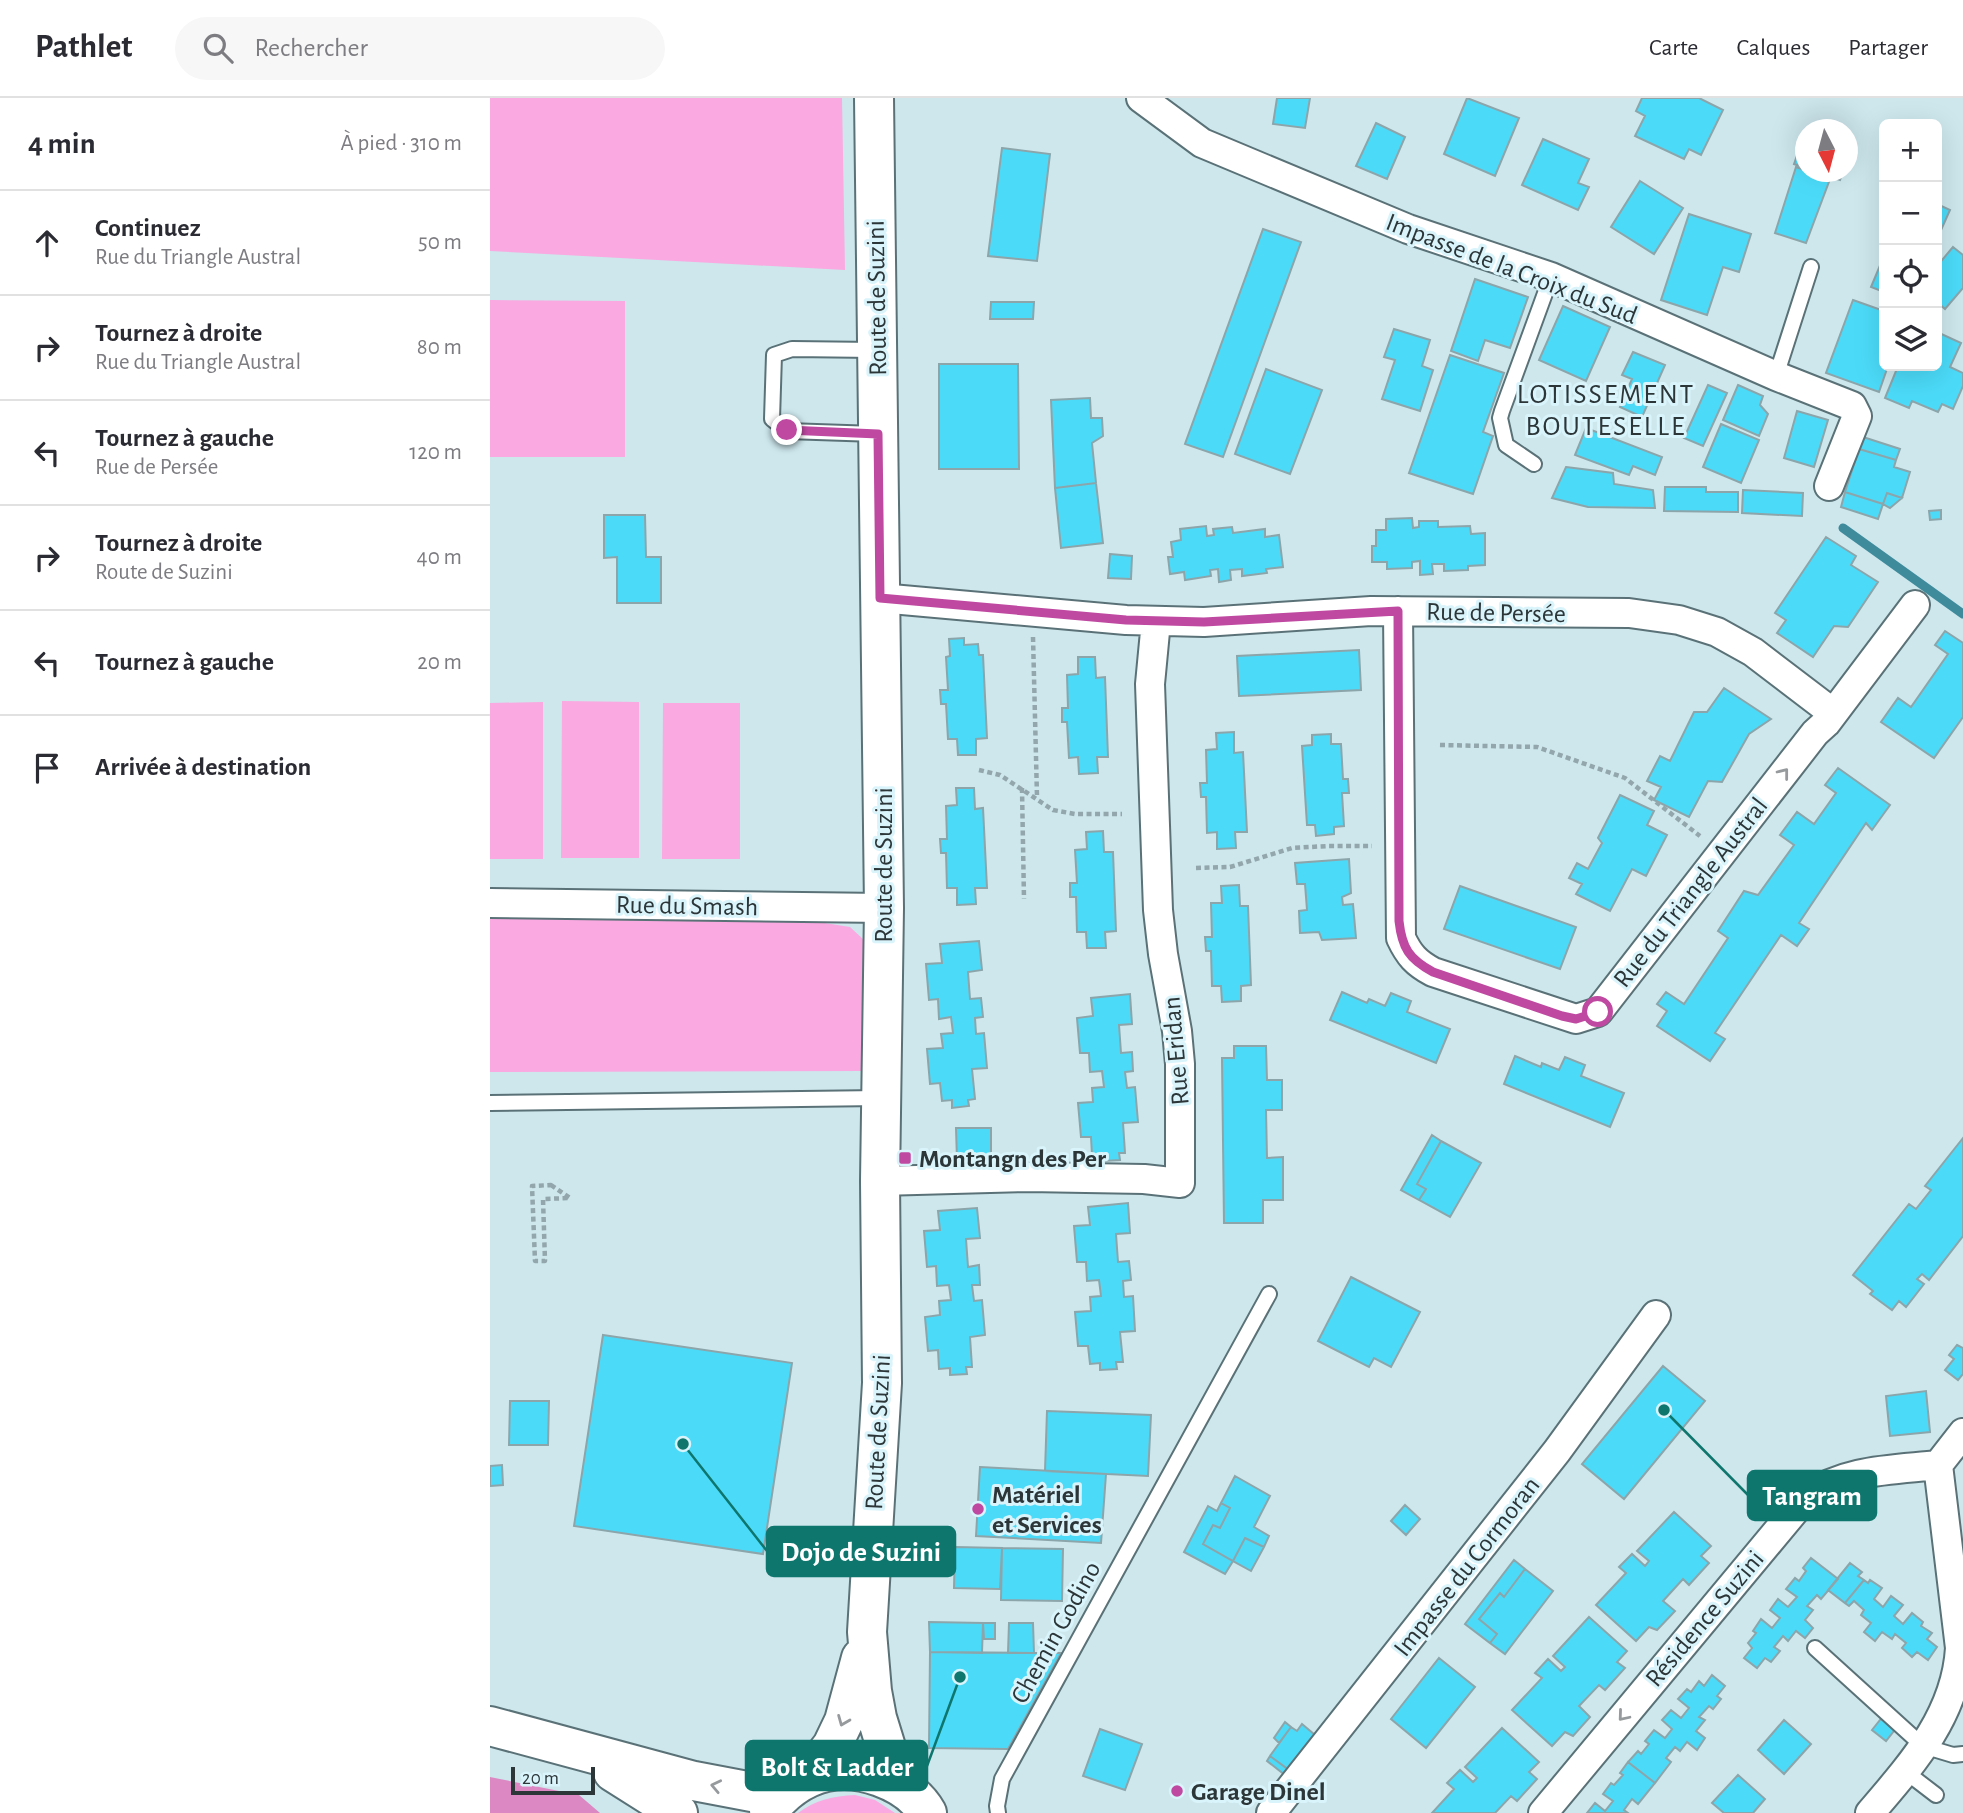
<!DOCTYPE html>
<html lang="fr">
<meta charset="utf-8">
<style>
:root{--surface:#fff;--page:#f7f7f7;--text:#2b2b33;--muted:#7c7c81;--line:#e1e1e2}
body{margin:0;font-family:"Alegreya Sans",sans-serif;background:var(--page);color:var(--text)}
.controls{position:absolute;right:21px;top:21px;display:grid;overflow:hidden;border-radius:10px;box-shadow:0 7px 28px #0002}
.controls button{width:63px;height:63px;display:grid;place-items:center;padding:0;border:0;border-bottom:2px solid var(--line);background:var(--surface);color:var(--text);font:35px sans-serif}
.compass{position:absolute;left:1305px;top:21px;width:63px;height:63px;border-radius:50%;background:var(--surface);box-shadow:0 7px 28px #0002;rotate:174deg}
.scale{position:absolute;left:21px;bottom:18px;width:84px;box-sizing:border-box;padding-left:7px;border:4px solid #2c3639;border-top:0;font-size:19px;line-height:24px;white-space:nowrap;color:#2c3639;-webkit-text-stroke:5px #daf4fb;paint-order:stroke}
.stop{position:absolute;width:21px;height:21px;margin:-16px;border:5px solid #bf49a1;border-radius:50%;background:#fff}
.stop.end{background:#bf49a1;border-color:#fff;box-shadow:0 2px 7px #0008}
.list{margin:0;padding:0;list-style:none}
h2{display:flex;justify-content:space-between;align-items:center;height:91px;margin:0;padding:0 28px;font-size:30px}
h2 small{font-size:23px;font-weight:400;color:var(--muted)}
.list li{display:grid;grid-template-columns:46px 1fr auto;gap:21px;align-items:center;box-sizing:border-box;height:105px;padding:0 28px;border-top:2px solid var(--line)}
.list b{display:block;font-size:26px;white-space:nowrap}
.list p{margin:0;font-size:23px;white-space:nowrap;color:var(--muted)}
.list em{font-size:23px;font-style:normal;color:var(--muted)}
.icon{flex:none;width:38px;height:38px;fill:none;stroke:currentColor;stroke-width:2;stroke-linecap:round;stroke-linejoin:round}
.map{position:relative;flex:none;width:1473px;height:1715px;overflow:hidden}
header{display:flex;align-items:center;gap:42px;box-sizing:border-box;height:98px;padding:0 35px;background:var(--surface);border-bottom:2px solid var(--line)}
header strong{font-size:33px}
nav{display:flex;gap:38px;margin-inline-start:auto;font-size:24px}
.search{width:490px;height:63px;background:var(--page);display:flex;align-items:center;gap:18px;box-sizing:border-box;padding:0 24px;border-radius:38px;color:var(--muted);font-size:26px}
main{display:flex}
aside{flex:1;background:var(--surface)}
.map>svg:first-child{display:block}
.green{fill:#faa9e1}
.forest{fill:#dc88c2}
.lines{fill:none;stroke-linecap:round;stroke-linejoin:round}
.stream{stroke:#3f8b9c;stroke-width:9}
.building{fill:#4bdbf9;stroke:#8ca5ab;stroke-width:2}
.lane-casing{stroke:#5a7277;stroke-width:18}
.street-casing{stroke:#5a7277;stroke-width:32}
.secondary-casing{stroke:#5a7277;stroke-width:42}
.path{stroke:#92a6ab;stroke-width:4.5;stroke-dasharray:5 3.5;stroke-linecap:butt}
.lane{stroke:#fff;stroke-width:14}
.street{stroke:#fff;stroke-width:28}
.secondary{stroke:#fff;stroke-width:38}
.oneway{stroke:#969a9c}
.route{stroke:#bf49a1;stroke-width:9}
.poi-dot{fill:#bf49a1;stroke:#daf4fb;stroke-width:2.5}
.labels{text-anchor:middle;stroke-width:6;stroke-linejoin:round;paint-order:stroke}
.street-label{font-size:26px;fill:#2c3639;stroke:#daf4fb}
.poi-label{font-size:26px;font-weight:bold;fill:#2c3639;stroke:#daf4fb;text-anchor:start}
.neighbourhood-label{font-size:28px;letter-spacing:2px;fill:#2c3639;stroke:#daf4fb}
.leader{fill:none;stroke:#0f766e;stroke-width:2.5}
.callout-dot{fill:#0f766e;stroke:#daf4fb;stroke-width:2.5}
.callout{fill:#0f766e;stroke:#0f766e;stroke-width:2.5}
.callout-label{font-size:28px;text-anchor:middle;font-weight:bold;fill:#fff}
</style>
<header>
<strong>Pathlet</strong>
<div class="search"><svg class="icon" aria-label="search" viewBox="0 0 24 24"><circle cx="10" cy="10" r="6"/><path d="M15 15l6 6"/></svg>Rechercher</div>
<nav><a>Carte</a><a>Calques</a><a>Partager</a></nav>
</header>
<main>
<aside>
<h2>4 min<small>À pied · 310 m</small></h2>
<ul class="list">
<li><svg class="icon" aria-label="ahead" viewBox="0 0 24 24"><path d="M12 20V5M6 11l6-6 6 6"/></svg><div><b>Continuez</b><p>Rue du Triangle Austral</p></div><em>50 m</em></li>
<li><svg class="icon" aria-label="right" viewBox="0 0 24 24"><path d="M7 20v-9h11M14 6l5 5-5 5"/></svg><div><b>Tournez à droite</b><p>Rue du Triangle Austral</p></div><em>80 m</em></li>
<li><svg class="icon" aria-label="left" viewBox="0 0 24 24"><path d="M17 20v-9H6M10 6l-5 5 5 5"/></svg><div><b>Tournez à gauche</b><p>Rue de Persée</p></div><em>120 m</em></li>
<li><svg class="icon" aria-label="right" viewBox="0 0 24 24"><path d="M7 20v-9h11M14 6l5 5-5 5"/></svg><div><b>Tournez à droite</b><p>Route de Suzini</p></div><em>40 m</em></li>
<li><svg class="icon" aria-label="left" viewBox="0 0 24 24"><path d="M17 20v-9H6M10 6l-5 5 5 5"/></svg><div><b>Tournez à gauche</b></div><em>20 m</em></li>
<li><svg class="icon" aria-label="arrive" viewBox="0 0 24 24"><path d="M6 21V4h12l-3 4 3 4H6"/></svg><div><b>Arrivée à destination</b></div></li>
</ul>
</aside>
<div class="map">
<svg width="1473" height="1715" viewBox="0 0 1473 1715">
<rect width="100%" height="100%" fill="#cde7ed"/>
<path class="green" d="M0,0H352L355,172L0,153Z
M0,202L135,203V359H0Z
M72,603L149,604V760H71Z
M53,604V761H0V605Z
M173,605H250V761H172Z
M0,817L290,818L360,829L374,842L375,973L0,974Z
M365,1697L385,1702L405,1715H308C326,1702 343,1698 365,1697Z"/>
<path class="forest" d="M0,1679L89,1697L110,1715H0Z"/>
<g class="lines">
<path class="stream" d="M1353,430L1473,516"/>
</g>
<path class="building" d="M787,0H820L815,30L783,26Z
M977,0L1029,20L1005,78L954,56Z
M1152,0H1209L1233,12L1211,57L1199,51L1194,61L1145,38L1155,18L1146,13Z
M886,25L915,39L897,81L866,68Z
M1315,34H1316V70L1304,66Z
M1053,41L1099,61L1088,85L1099,89L1088,112L1032,87Z
M512,50L560,56L547,163L498,158Z
M1306,69L1340,81L1316,145L1285,135Z
M1326,74H1353L1350,82Z
M1150,83L1193,110L1164,156L1121,129Z
M1447,106L1460,112L1447,141Z
M1199,116L1261,136L1249,174L1233,169L1217,217L1171,202Z
M773,131L811,144L733,359L695,346Z
M1463,149L1473,157V190L1455,211L1447,204V168Z
M1394,158V194L1381,189Z
M985,181L1038,199L1020,250L995,242L988,263L961,253Z
M1363,202L1394,213V268H1398L1389,294L1336,275Z
M501,204H544L543,221H500Z
M1073,208L1120,229L1096,283L1049,262Z
M904,231L940,242L932,268L943,272L930,313L892,301L905,262L894,259Z
M1447,234L1471,245L1460,269L1473,275V288L1463,311L1452,306L1448,314L1422,303L1419,310L1395,300L1408,268H1447Z
M1143,254L1175,267L1152,319L1130,309L1142,281L1132,277Z
M960,257L1014,275L993,334L1003,338L983,396L919,375Z
M449,266H528L529,371H449Z
M776,271L832,292L800,376L745,356Z
M1218,287L1237,295L1213,348L1194,340Z
M1248,287L1273,298L1270,307L1278,316L1269,338L1233,322Z
M600,300L601,320H612L613,338L602,345L606,385L565,390L561,302Z
M1307,313L1338,322L1324,369L1294,360Z
M1231,326L1269,342L1251,385L1213,369Z
M1096,330L1172,359L1165,377L1143,368L1139,377L1085,357Z
M1373,339L1410,351L1406,362L1369,351Z
M1369,351L1406,362L1404,369L1420,374L1412,400L1397,395L1393,406L1355,394Z
M1076,369L1123,375L1124,386L1163,392L1165,410L1098,409L1062,400Z
M606,385L613,445L571,450L565,390Z
M1175,389H1216V394H1248V414L1174,413Z
M1253,392L1313,395L1312,418L1252,415Z
M1355,394L1393,406L1388,421L1351,409Z
M1397,395L1412,400L1400,410L1393,406Z
M1451,412V421L1440,422L1439,413Z
M114,417H155L156,459H171V505H127V459L114,460Z
M922,420L923,430L929,429V423H948V429L980,428L981,436L995,435V467L978,468V472L954,473V466H942L943,476L930,477V463L922,464V470L897,471V464H882V448H886V432H896V421Z
M716,428L717,438L724,437L723,431L742,429L743,435L775,431V439L789,437L793,469L776,471L777,475L752,478V471L740,472L741,482L729,484L728,471L720,472L721,478L695,482L694,474L680,476L678,459H683L681,444L691,442L690,431Z
M1336,439L1366,458L1361,467L1388,484L1358,529L1344,528L1323,559L1287,535L1296,522L1285,515Z
M620,456L642,458L641,481L618,480Z
M1455,533L1473,545V619L1444,660L1391,624L1408,600L1421,609L1458,556L1445,547Z
M474,540V547L488,546L489,557H493L497,640L486,641V657H468L467,641H458L456,606H451L450,592H458L456,559L460,558L459,541Z
M869,552L871,592L749,598L747,558Z
M588,559H605L606,580L615,579L618,659H607L608,675L589,676L588,659L579,660L577,624H572V610H578L577,577L588,576Z
M1234,590L1281,621L1259,636L1232,684L1218,683L1199,719L1164,702L1171,689L1157,683L1170,658L1180,663L1204,614H1217Z
M744,634V655L753,654L757,734H745L746,750L727,751V734L717,735L716,699H711L710,685H717L716,652L727,651L726,635Z
M841,636V646H851L853,681H858L859,695H852L854,728L844,729V736L826,738L825,727H817L812,648L822,647V637Z
M1348,670L1400,707L1382,732L1376,725L1309,825L1319,831L1307,848L1291,837L1225,935L1235,941L1220,963L1167,928L1177,913L1167,906L1176,894L1194,906L1238,840L1228,833L1254,793L1268,797L1304,747L1290,737L1307,714L1324,726L1346,695L1335,687Z
M466,690H484L485,711L493,710L497,790H485L486,806L467,807V790H457L456,755H451L450,741H457L456,708L467,707Z
M1130,697L1164,713L1157,727L1177,737L1156,778L1142,771L1120,813L1086,796L1092,786L1079,780L1087,765L1098,771L1112,745L1108,740Z
M613,733L614,754H623L626,833L615,834L616,850H597L596,834H587L586,799H580V785H587L585,752L597,751L596,734Z
M859,761L861,795L852,799L853,807L863,806L866,840L832,842L829,834L810,835L809,813L817,812L815,786H807L805,765Z
M749,787L750,808H758L761,887L751,888V903L732,904L731,888H722L721,853H716L715,839H722L721,805H732L731,788Z
M970,788L1086,829L1070,871L954,831Z
M489,843L492,872L478,874L480,901L491,900L493,919L485,920L486,936L494,935L497,970L482,971L485,1001L478,1002L479,1008L462,1010V1002L452,1003L450,985L440,986L437,951L453,950L451,936L463,935L461,919L449,921L448,901L439,902L436,866L452,865L450,846Z
M852,894L877,905L879,901L895,908L901,895L921,903L917,914L960,931L946,965L840,922Z
M640,896L642,926L629,927L631,955L642,954L643,973L635,974L637,990L645,989L648,1024L633,1025L635,1055H629L630,1062L613,1063L612,1056L602,1057L601,1039H591L588,1005L603,1004L602,990L614,989L612,973L600,974L599,955H590L587,920L603,918L601,900Z
M744,948H776L777,982H792V1012H776L777,1060L793,1059V1102H773V1125H734L732,960H744Z
M1025,958L1051,969L1052,965L1069,972L1075,959L1095,967L1091,978L1134,995L1120,1029L1014,986Z
M466,1030H501V1062H467Z
M942,1037L951,1043L927,1086L936,1091L929,1102L911,1092Z
M1473,1040V1138L1439,1182L1432,1176L1427,1181L1434,1186L1416,1209L1409,1203L1402,1212L1380,1196L1383,1193L1363,1177L1419,1106L1426,1111L1441,1092L1435,1088Z
M951,1043L991,1065L960,1119L929,1102L936,1091L927,1086Z
M638,1105L640,1135L626,1136L628,1164L639,1163L641,1182L633,1183L634,1199L643,1198L645,1233L630,1234L633,1264H626L627,1271L610,1272V1265L600,1266L598,1248H588L585,1214L601,1213L600,1199L611,1198L609,1182L597,1183L596,1164H587L584,1128L600,1127L598,1109Z
M487,1110L490,1140L476,1141L478,1169L489,1167L490,1187H482L484,1203L492,1202L495,1237L480,1239L482,1269H476L477,1276L460,1277V1270L449,1271L448,1252L438,1253L435,1219L450,1217L449,1203L461,1202L459,1187L447,1188L446,1168L437,1169L434,1133L450,1132L448,1113Z
M861,1179L930,1214L901,1269L884,1260L879,1269L828,1243Z
M113,1237L302,1265L273,1456L84,1428Z
M1467,1247L1473,1250V1276L1468,1282L1455,1272L1464,1261L1459,1257Z
M1173,1268L1215,1303L1134,1401L1092,1366Z
M1436,1293L1440,1334L1400,1338L1396,1298Z
M20,1303H59L58,1347H19Z
M557,1313L661,1317L658,1378L555,1373Z
M12,1367L13,1387L0,1388V1368Z
M490,1369L616,1376L611,1445L486,1438Z
M745,1378L780,1398L764,1429L779,1438L774,1449L755,1440L743,1463L713,1446L723,1427L730,1430L740,1410L731,1405Z
M731,1405L740,1410L730,1430L723,1427L713,1446L743,1463L735,1476L694,1454L718,1408L727,1413Z
M915,1407L930,1421L916,1437L901,1423Z
M1184,1414L1221,1448L1211,1458L1219,1465L1199,1487L1193,1481L1173,1503L1185,1513L1167,1532L1159,1529L1146,1543L1106,1507L1136,1475L1129,1469L1142,1456L1155,1468L1159,1463L1147,1453Z
M755,1440L774,1449L761,1473L743,1463Z
M465,1449L512,1450L510,1491L464,1490Z
M512,1450L573,1451L572,1503L511,1502Z
M1321,1460L1348,1481L1331,1501L1327,1497L1317,1508L1323,1512L1315,1522L1323,1530L1315,1540L1306,1533L1298,1543L1293,1538L1284,1549L1290,1553L1281,1564L1275,1560L1267,1570L1254,1560L1262,1550L1258,1545L1266,1535L1263,1533L1271,1521L1282,1530L1290,1520L1280,1512L1288,1501L1298,1509L1307,1499L1296,1491L1305,1480L1309,1483L1316,1473L1313,1470Z
M1024,1462L1035,1471L1014,1499L1010,1495L989,1521L1007,1536L1000,1545L975,1526Z
M1360,1465L1372,1474L1368,1478L1374,1482L1355,1505L1338,1492Z
M1035,1471L1063,1493L1015,1556L1000,1545L1007,1536L989,1521L1010,1495L1014,1499Z
M1374,1482L1378,1485L1380,1482L1392,1490L1384,1501L1393,1509L1401,1498L1413,1507L1404,1518L1413,1526L1422,1515L1433,1524L1431,1528L1442,1535L1437,1541L1447,1549L1438,1562L1427,1554L1422,1559L1412,1550L1416,1545L1405,1536L1402,1541L1392,1534L1385,1543L1374,1534L1381,1525L1371,1517L1374,1512L1364,1503L1359,1508L1355,1505Z
M1099,1519L1137,1553L1127,1564L1135,1570L1115,1592L1109,1587L1089,1608L1100,1619L1083,1638L1075,1634L1062,1648L1022,1612L1052,1580L1045,1575L1058,1561L1071,1573L1075,1569L1063,1558Z
M439,1524L493,1525L492,1555L440,1554Z
M493,1525H505V1541H494Z
M519,1525H543L544,1555H518Z
M440,1554L544,1555H571L518,1651L439,1650Z
M949,1560L985,1589L936,1650L901,1621Z
M1222,1577L1235,1588L1227,1598L1231,1601L1223,1611L1219,1608L1209,1619L1215,1622L1206,1633L1215,1640L1207,1652L1197,1644L1190,1653L1185,1649L1176,1660L1181,1664L1165,1685L1138,1664L1148,1653L1151,1656L1159,1646L1155,1643L1164,1632L1175,1640L1182,1631L1172,1622L1181,1612L1191,1620L1199,1610L1188,1601L1197,1591L1201,1594L1209,1583L1214,1588Z
M1394,1617L1407,1629L1396,1643L1382,1632Z
M1294,1622L1321,1646L1294,1676L1268,1652Z
M795,1624L801,1629L789,1645L784,1640Z
M812,1626L825,1637L799,1672L780,1658L801,1629L807,1633Z
M1012,1630L1049,1664L1039,1674L1047,1681L1027,1703L1021,1698L1005,1715H942L964,1691L957,1685L970,1672L983,1684L987,1680L975,1669Z
M610,1631L652,1646L635,1692L593,1678Z
M780,1658L799,1672L795,1677L777,1663Z
M1138,1664L1165,1685L1148,1706L1142,1701L1134,1712L1138,1715H1097L1105,1705L1115,1713L1123,1703L1113,1696L1121,1685L1124,1687L1133,1677L1130,1675Z
M1248,1677L1275,1701L1263,1715H1234L1222,1705Z"/>
<g class="lines">
<defs>
<path id="lane" d="M385,252L302,251L284,257L282,321L297,333L386,336
M1286,278L1321,169
M1044,366L1016,347L1010,320L1012,313L1061,179
M0,1005L390,1000
M1325,1550L1433,1648L1463,1657L1473,1656
M1416,1674L1446,1697
M508,1715L507,1708L512,1681L779,1196"/>
<path id="street" d="M651,0L712,45L918,131L1061,179L1286,278L1362,308L1367,318L1339,388
M390,500L636,522L714,524L881,513L1139,515L1189,522L1227,534L1263,554L1343,615
M908,513L911,840C919,857 926,865 943,874L1086,921L1108,914L1325,635L1336,625L1425,507
M0,805L394,810
M390,1083L538,1079L654,1081L690,1085V966L687,933L673,856L668,812L660,586L666,523
M781,1715L1067,1353L1166,1217
M1053,1715L1316,1399C1356,1371 1402,1372 1448,1367L1473,1335
M1380,1715C1422,1666 1466,1617 1470,1550L1448,1367"/>
<path id="secondary" d="M384,0L394,810L390,1083L392,1285L377,1534L382,1593L387,1620L407,1685
M0,1628L204,1683L262,1694H294
M123,1674L188,1715
M318,1679L342,1648L354,1623L371,1560
M279,1712C308,1676 346,1663 390,1679C409,1686 427,1697 437,1715"/>
</defs>
<use href="#lane" class="lane-casing"/>
<use href="#street" class="street-casing"/>
<use href="#secondary" class="secondary-casing"/>
<path class="path" d="M543,539L547,699
M950,647L1047,649L1135,680L1210,738
M489,672L510,677L563,712L585,716H632
M532,690L534,801
M706,770L740,769L802,750L838,748H882
M61,1087L80,1100L53,1101L55,1163H45L42,1088Z"/>
<use href="#lane" class="lane"/>
<use href="#street" class="street"/>
<use href="#secondary" class="secondary"/>
</g>
<defs><path id="oneway-chevron" d="M-2-3.5L2.5 0L-2 3.5" fill="none" stroke-width="1.6" stroke-linecap="round" stroke-linejoin="round" transform="scale(1.75)"/></defs>
<g class="oneway">
<use href="#oneway-chevron" transform="translate(1294 675) rotate(-52)"/>
<use href="#oneway-chevron" transform="translate(1133 1618) rotate(130)"/>
<use href="#oneway-chevron" transform="translate(353 1623) rotate(112)"/>
<use href="#oneway-chevron" transform="translate(226 1688) rotate(-168)"/>
</g>
<g class="lines">
<path class="route" d="M297,332L388,336L390,500L636,522L714,524L908,513L909,823C912,850 919,861 943,874L1072,918L1086,921L1108,914"/>
</g>
<g class="poi-dot">
<rect x="408" y="1053" width="14" height="14" rx="3.5"/>
<circle cx="488" cy="1411" r="7"/>
<circle cx="687" cy="1693" r="7"/>
</g>
<g class="labels">
<g class="street-label">
<text transform="translate(1022 170) rotate(21)" y="9">Impasse de la Croix du Sud</text>
<text transform="translate(386 200) rotate(-91)" y="9">Route de Suzini</text>
<text transform="translate(1006 514) rotate(1)" y="9">Rue de Persée</text>
<text transform="translate(393 767) rotate(-90)" y="9">Route de Suzini</text>
<text transform="translate(1200 794) rotate(-52)" y="9">Rue du Triangle Austral</text>
<text transform="translate(197 807) rotate(1)" y="9">Rue du Smash</text>
<text transform="translate(685 953) rotate(-95)" y="9">Rue Eridan</text>
<text transform="translate(387 1334) rotate(-87)" y="9">Route de Suzini</text>
<text transform="translate(976 1468) rotate(-52)" y="9">Impasse du Cormoran</text>
<text transform="translate(1214 1520) rotate(-50)" y="9">Résidence Suzini</text>
<text transform="translate(565 1534) rotate(-61)" y="9">Chemin Godino</text>
</g>
<g class="poi-label">
<text x="429" y="1069">Montangn des Per</text>
<text x="502" y="1405">Matériel<tspan x="502" dy="30">et Services</tspan></text>
<text x="701" y="1702">Garage Dinel</text>
</g>
<g class="neighbourhood-label">
<text x="1116" y="305">LOTISSEMENT<tspan x="1116" dy="32">BOUTESELLE</tspan></text>
</g>
</g>
<path class="leader" d="M1174 1312L1258 1397M193 1346L277 1453M470 1579L437 1668"/>
<g class="callout-dot">
<circle cx="1174" cy="1312" r="7"/>
<circle cx="193" cy="1346" r="7"/>
<circle cx="470" cy="1579" r="7"/>
</g>
<g class="callout">
<rect x="1258" y="1373" width="128" height="49" rx="7"/>
<rect x="277" y="1429" width="188" height="49" rx="7"/>
<rect x="256" y="1643" width="181" height="49" rx="7"/>
</g>
<g class="callout-label">
<text x="1322" y="1407">Tangram</text>
<text x="371" y="1463">Dojo de Suzini</text>
<text x="347" y="1678">Bolt &amp; Ladder</text>
</g>
</svg>
<div class="controls">
<button>+</button>
<button>−</button>
<button><svg class="icon" aria-label="locate" viewBox="0 0 24 24"><circle cx="12" cy="12" r="6"/><path d="M12 2v4M12 18v4M2 12h4M18 12h4"/></svg></button>
<button><svg class="icon" aria-label="layers" viewBox="0 0 24 24"><path d="M12 4l9 5-9 5-9-5zM3 14l9 5 9-5"/></svg></button>
</div>
<svg class="compass" viewBox="-18 -18 36 36"><path d="M0-13l5 13h-10z" fill="#e53935"/><path d="M0 13l5-13h-10z" fill="#7c7c81"/></svg>
<div class="scale">20 m</div>
<div class="stop" style="left:1108px;top:914px"></div>
<div class="stop end" style="left:297px;top:332px"></div>
</div>
</main>
